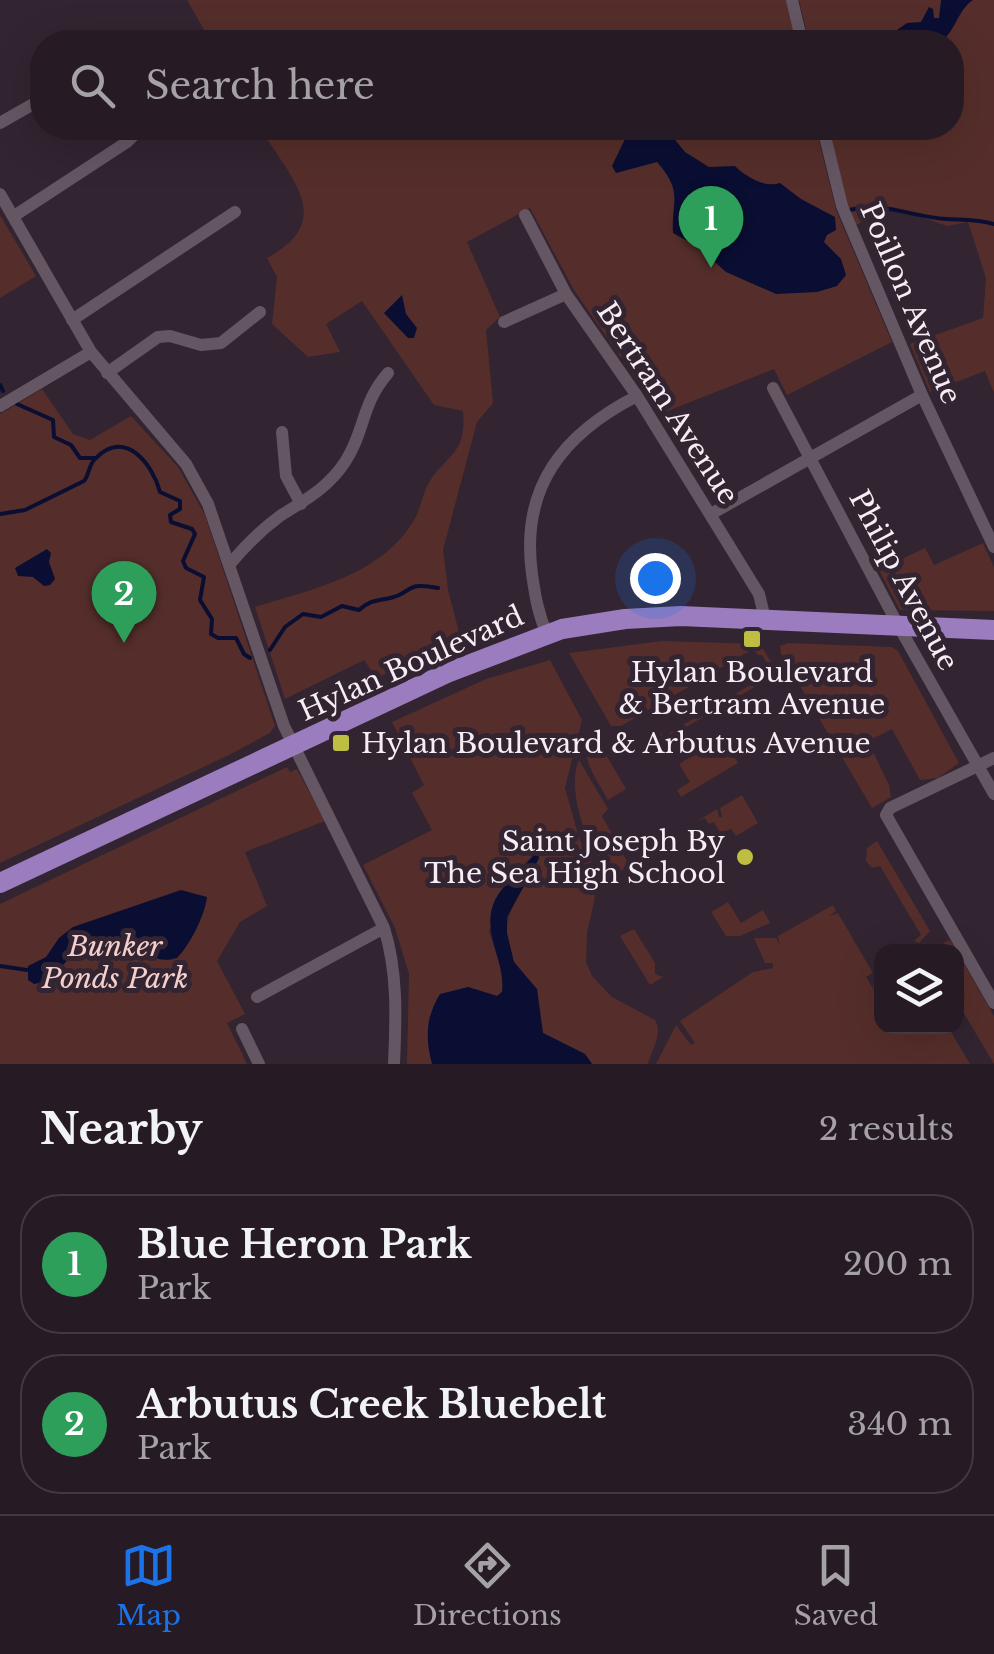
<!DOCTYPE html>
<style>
:root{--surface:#261b25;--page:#2e242d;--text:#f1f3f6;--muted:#a4a1a7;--line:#423942;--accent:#1a73e8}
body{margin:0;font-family:"Libre Baskerville",serif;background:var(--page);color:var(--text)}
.controls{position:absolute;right:30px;bottom:30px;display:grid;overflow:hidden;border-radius:20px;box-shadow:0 10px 40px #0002}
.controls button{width:90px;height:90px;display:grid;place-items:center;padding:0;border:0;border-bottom:2px solid var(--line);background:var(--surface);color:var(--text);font:50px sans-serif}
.you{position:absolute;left:655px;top:578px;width:35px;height:35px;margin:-25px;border:8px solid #fff;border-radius:50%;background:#1a73e8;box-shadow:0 0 0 15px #1a73e833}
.badge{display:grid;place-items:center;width:65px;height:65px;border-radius:50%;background:var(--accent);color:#fff;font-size:32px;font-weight:700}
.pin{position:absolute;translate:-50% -82px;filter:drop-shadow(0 2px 5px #0008)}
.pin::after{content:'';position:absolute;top:52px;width:35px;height:30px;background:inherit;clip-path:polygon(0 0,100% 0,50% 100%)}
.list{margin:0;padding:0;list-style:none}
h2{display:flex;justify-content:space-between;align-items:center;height:130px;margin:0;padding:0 40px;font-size:42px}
h2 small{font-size:32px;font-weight:400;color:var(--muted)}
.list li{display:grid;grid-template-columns:65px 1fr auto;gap:30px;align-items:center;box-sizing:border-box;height:140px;margin:0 20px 20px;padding:0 20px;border:2px solid var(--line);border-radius:40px}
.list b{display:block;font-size:38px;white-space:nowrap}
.list p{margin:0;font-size:32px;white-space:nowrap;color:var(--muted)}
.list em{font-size:32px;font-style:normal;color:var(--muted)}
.icon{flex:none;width:55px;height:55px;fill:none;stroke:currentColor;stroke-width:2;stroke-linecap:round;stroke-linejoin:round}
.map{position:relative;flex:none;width:994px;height:1064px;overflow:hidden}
.search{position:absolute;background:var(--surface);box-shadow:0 10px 40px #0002;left:30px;right:30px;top:30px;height:110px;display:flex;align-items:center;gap:25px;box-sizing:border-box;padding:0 35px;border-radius:40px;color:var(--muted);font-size:38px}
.sheet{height:450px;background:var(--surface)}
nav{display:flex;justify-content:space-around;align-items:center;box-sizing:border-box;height:140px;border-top:2px solid var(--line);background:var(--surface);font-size:28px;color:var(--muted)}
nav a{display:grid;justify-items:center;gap:5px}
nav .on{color:var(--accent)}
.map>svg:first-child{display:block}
.green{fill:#552e2b}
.water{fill:#0a0e33}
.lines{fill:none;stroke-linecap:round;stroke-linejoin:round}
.stream{stroke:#0a0e33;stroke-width:4}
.minor{stroke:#655663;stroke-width:12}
.primary{stroke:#9a7cbf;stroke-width:20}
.poi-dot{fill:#bebf42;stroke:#322431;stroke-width:4}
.labels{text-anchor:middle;stroke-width:10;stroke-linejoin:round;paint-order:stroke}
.street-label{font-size:28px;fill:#f6edf5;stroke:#322431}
.poi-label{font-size:28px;fill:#f6edf5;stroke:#322431}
.park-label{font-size:28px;font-style:italic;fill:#f4cfcc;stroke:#322431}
</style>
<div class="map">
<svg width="994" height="1064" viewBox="0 0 994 1064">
<rect width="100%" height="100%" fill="#322431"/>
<path class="green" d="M187,0H786L798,42H211Z
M799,0H994V393L985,371L930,392L910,344L983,318L986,278L968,222L947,226L904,211L887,210L854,226L843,197L828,128H952V42H809Z
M260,128H816L836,210L892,342L787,395L774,369L660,414L574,290L530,208L467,242L500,317L486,330L493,403L477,422L443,550L448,590L461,640L376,678L364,660L285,699L255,607C312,589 381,576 414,520C421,509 422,495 428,484C447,453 467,455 463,411L434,405L362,301L326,324L340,352L308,357L272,324L277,277L267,258C337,220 291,179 260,128Z
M0,215L36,276L0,298Z
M42,389L73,434L90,440L131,416L178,467L205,515L275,726L270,733L231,754L0,863V414Z
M983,543L994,567V611L900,610L879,570L925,548L934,565Z
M662,641L760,644L782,680L770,678L722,706L724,715L717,709L666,739L669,746L666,748L657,730L664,736L715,706L713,697L720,703L772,672L762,655H758L753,649L705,677L708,686L701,680L621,726H611L569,653Z
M788,643L892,647L898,651L959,763L938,778L920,780L892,729L868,741L889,785L891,797L872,808L781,654L780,646Z
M550,660L582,720L565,788L579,838L597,873L594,902L587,933L586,962L592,976L612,997L655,1020C663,1035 652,1049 648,1064H592L585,1054L543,1033C537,1018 541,1001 534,987C529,977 519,973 514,962C493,916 523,897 539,858L533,845L536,852L516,872L489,931L504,978L502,992L497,996L468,987L429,1017L428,1043L432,1064H407L409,974L395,928L363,865L432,830L412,793L424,785L392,722L486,679Z
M591,729L626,789L608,800C596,778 576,753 591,729Z
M723,737L738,763L681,797L677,790L690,782L679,764Z
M579,760L608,809L602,816L628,863L619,874C589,865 565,788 579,760Z
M287,767L290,772L297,769L325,821L245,852L267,906L240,922L217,961L245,1014L227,1023L247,1064H0V904Z
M742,795L758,823L736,836L731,829L720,833L714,822L709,824L705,818L696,822L717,809L719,817H722L720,808Z
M877,841L930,931L919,943L914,941L921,935L880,866L872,868L866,861L867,848Z
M728,902L741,923L763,910L770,923L740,936H726L711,912Z
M833,905L836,911L829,916L838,913L873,973L866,977L874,990L873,984L881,979L882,1026L948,1027L970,1064H656L676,1025L691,1045L695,1043L680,1021L753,972L773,968V963H765L754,938H776L780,945L778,936Z
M634,929L655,963V974L663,977L650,985L620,936Z
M950,940L994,1016V1064L959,1005L965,997L957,981L956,952L936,951V947Z"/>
<path class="water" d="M941,0H973C957,10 954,37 938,42C926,45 910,43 897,42L894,40V32L907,23L921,22L929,7L933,9L934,18H939Z
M638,128H672V136L685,152L709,167L735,166C746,177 765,188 780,183L801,199L835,217L836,230L827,235L824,242L841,259L846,275L837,286L817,292L776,294L726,272L698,247L673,233C671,200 684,193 657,162L616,173L612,166L627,135Z
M402,295L406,314L417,328L414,338H408L384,313Z
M47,549L51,553L49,562L55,579L50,585L44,586L33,577L18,576L15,568Z
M536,842L539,858L507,917V933L514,962L537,989L543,1033L585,1054L592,1064H432C425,1038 426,1017 440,994L468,987L497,996L502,992C506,960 480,932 495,900C505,880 524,870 536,852L531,843Z
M181,890L207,897C205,915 190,945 177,958C157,964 150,954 132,947C120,943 105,943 92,946C65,951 60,980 34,984L28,980V966L46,957L59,938L73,927Z"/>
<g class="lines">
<path class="stream" d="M849,210C884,201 912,217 946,219C963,220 977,219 994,224
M0,385L3,391
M17,404L53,420L54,437L71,445L80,458H95
M0,514L25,510L84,481C89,475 89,464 95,459C125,427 153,465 160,492L180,501V509L170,515L171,522L192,529L195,534L183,561L186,568L204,577L200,600L212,619L211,634L218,638H236L244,654L250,658
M270,650L285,627L303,614L321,617L342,606L359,610C370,600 376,601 390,598C413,593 404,581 438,588
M0,966L27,970"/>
<path class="minor" d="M792,0L802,42
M0,123L42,99
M823,128L842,206L922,395L994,547
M0,194L91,352L186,464L208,504L284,726L384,928C398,972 396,1018 394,1064
M525,215L566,294L637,396L759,594L765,619
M14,216L127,142L141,128
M72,320L235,212
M504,322L566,294
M107,373L158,337L170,336L201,345L221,343L260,312
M773,388L898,625L994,794
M0,406L91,352
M282,432L286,476L301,504
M711,514L922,395
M230,564C245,546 261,530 280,516C305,500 328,488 345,462C365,432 361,404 388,373
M547,634C538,614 535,595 532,574C520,487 563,434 637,396
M994,758L890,808L886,815L994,1003
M257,997L384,928
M242,1029L259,1064"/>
<path class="primary" d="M0,883L447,673L562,629L625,619L681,616L994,630"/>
</g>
<g class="poi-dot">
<rect x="742" y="629" width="20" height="20" rx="5"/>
<rect x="331" y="733" width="20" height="20" rx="5"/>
<circle cx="745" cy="857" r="10"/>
</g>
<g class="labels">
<g class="street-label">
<text transform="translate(911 303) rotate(67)" y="10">Poillon Avenue</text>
<text transform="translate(668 403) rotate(57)" y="10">Bertram Avenue</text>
<text transform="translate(904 580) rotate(62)" y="10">Philip Avenue</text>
<text transform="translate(411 663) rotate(-24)" y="10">Hylan Boulevard</text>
</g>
<g class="poi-label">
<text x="752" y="682">Hylan Boulevard<tspan x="752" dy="32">&amp; Bertram Avenue</tspan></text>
<text x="361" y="753" text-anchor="start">Hylan Boulevard &amp; Arbutus Avenue</text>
<text x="725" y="851" text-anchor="end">Saint Joseph By<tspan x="725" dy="32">The Sea High School</tspan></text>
</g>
<g class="park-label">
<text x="115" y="956">Bunker<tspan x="115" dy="32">Ponds Park</tspan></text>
</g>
</g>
</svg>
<div class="controls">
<button><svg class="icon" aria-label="layers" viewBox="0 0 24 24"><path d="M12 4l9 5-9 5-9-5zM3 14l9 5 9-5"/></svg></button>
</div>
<div class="you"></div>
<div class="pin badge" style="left:711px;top:268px;background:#2e9e5b">1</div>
<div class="pin badge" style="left:124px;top:643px;background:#2e9e5b">2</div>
<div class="search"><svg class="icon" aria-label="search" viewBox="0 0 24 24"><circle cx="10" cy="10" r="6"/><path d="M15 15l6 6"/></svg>Search here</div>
</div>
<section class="sheet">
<h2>Nearby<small>2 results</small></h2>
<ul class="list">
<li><span class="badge" style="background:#2e9e5b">1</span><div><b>Blue Heron Park</b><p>Park</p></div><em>200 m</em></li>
<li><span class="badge" style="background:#2e9e5b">2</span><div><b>Arbutus Creek Bluebelt</b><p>Park</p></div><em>340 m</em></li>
</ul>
</section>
<nav>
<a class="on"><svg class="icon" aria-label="map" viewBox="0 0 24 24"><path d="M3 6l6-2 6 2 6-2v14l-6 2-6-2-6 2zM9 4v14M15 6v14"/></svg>Map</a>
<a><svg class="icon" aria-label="directions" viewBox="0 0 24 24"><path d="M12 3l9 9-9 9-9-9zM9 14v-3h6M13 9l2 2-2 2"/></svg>Directions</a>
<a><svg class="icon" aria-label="saved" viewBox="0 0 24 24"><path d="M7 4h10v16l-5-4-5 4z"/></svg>Saved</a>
</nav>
